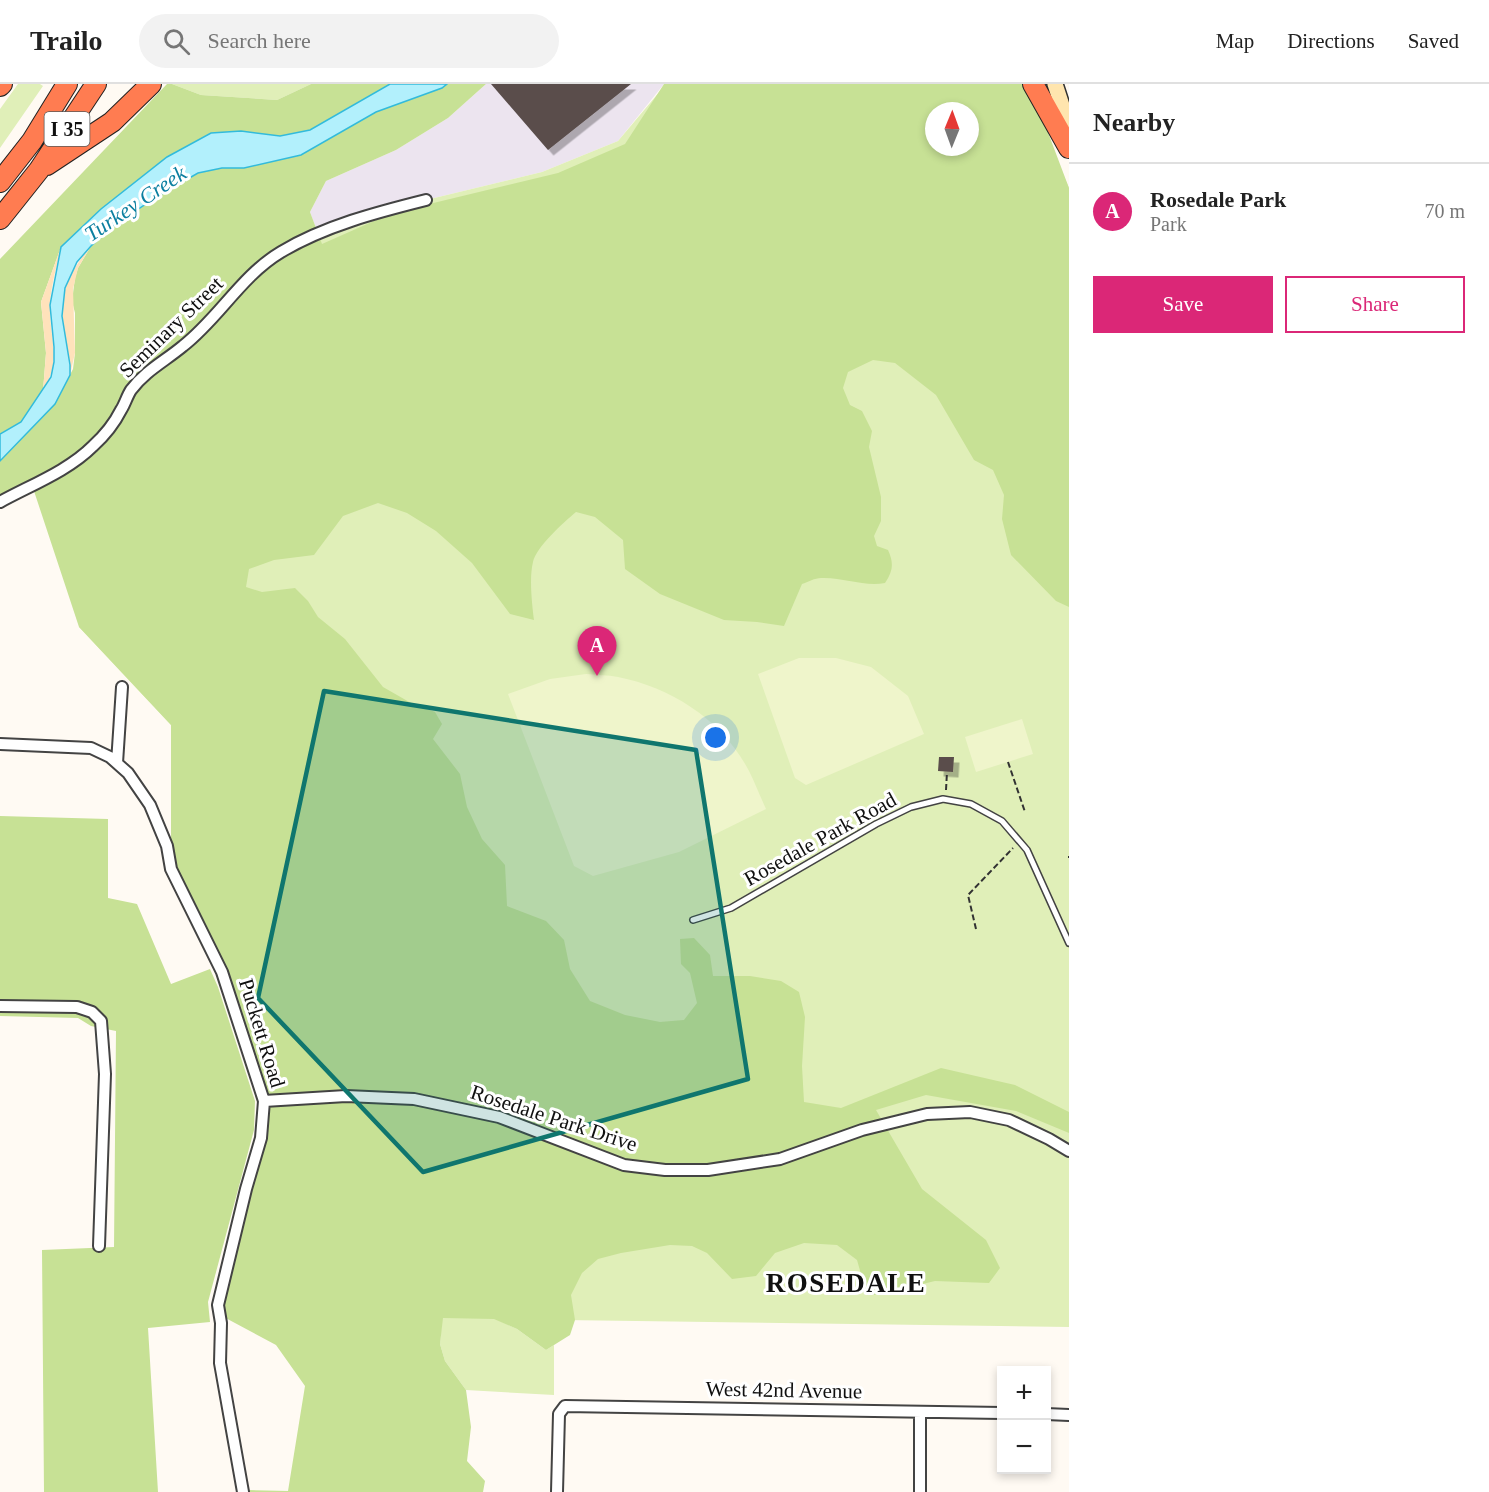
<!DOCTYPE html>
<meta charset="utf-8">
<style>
:root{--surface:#fff;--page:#f2f2f2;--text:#222;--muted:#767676;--line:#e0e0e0;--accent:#db2777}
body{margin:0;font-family:"Times New Roman",serif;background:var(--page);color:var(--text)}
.controls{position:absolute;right:18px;bottom:18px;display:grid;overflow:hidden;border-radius:0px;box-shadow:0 3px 9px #0003}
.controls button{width:54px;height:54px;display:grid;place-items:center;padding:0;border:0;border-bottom:2px solid var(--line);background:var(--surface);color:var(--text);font:30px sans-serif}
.compass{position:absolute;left:925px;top:18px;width:54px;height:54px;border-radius:50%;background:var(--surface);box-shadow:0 3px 9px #0003;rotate:1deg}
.you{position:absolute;left:716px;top:654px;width:21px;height:21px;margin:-15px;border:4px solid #fff;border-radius:50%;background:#1a73e8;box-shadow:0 0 0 9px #1a73e833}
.badge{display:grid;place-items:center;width:39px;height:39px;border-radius:50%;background:var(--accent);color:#fff;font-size:20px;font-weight:700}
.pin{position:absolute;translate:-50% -50px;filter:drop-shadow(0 2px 3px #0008)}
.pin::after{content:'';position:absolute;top:32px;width:21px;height:18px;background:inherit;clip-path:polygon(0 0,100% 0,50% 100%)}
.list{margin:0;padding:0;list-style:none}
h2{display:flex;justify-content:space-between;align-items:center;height:78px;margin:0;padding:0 24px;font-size:26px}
h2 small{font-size:20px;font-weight:400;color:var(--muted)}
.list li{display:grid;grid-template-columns:39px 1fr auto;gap:18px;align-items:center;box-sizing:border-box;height:96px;padding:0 24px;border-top:2px solid var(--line)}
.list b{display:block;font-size:22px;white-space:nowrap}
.list p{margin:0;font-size:20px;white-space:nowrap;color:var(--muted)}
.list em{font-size:20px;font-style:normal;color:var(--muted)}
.actions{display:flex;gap:12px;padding:18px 24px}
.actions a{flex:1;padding:14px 0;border:2px solid var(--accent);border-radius:0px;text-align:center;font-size:21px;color:var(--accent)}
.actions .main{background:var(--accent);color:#fff}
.icon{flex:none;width:33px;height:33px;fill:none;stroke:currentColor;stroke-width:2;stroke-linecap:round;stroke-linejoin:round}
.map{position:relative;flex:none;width:1069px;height:1408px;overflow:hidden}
header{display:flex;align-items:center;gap:36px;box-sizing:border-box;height:84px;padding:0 30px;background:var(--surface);border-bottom:2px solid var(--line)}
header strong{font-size:28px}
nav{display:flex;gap:33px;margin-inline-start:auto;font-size:21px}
.search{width:420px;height:54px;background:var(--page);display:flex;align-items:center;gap:15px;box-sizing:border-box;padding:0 21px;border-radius:33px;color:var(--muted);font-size:22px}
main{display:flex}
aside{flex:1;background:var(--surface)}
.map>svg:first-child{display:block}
.industrial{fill:#ece4ef}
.green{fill:#e0efb8;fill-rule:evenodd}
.forest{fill:#c7e195;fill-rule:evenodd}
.sand{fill:#ffe2bb}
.pitch{fill:#eff5cb}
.water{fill:#b2f0fc;stroke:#32bbdb;stroke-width:1.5}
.building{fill:#5a4e4b;filter:url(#shadow)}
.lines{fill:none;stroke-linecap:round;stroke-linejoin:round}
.lane-casing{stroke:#434343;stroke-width:8}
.street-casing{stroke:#434343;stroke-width:14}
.secondary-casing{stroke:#323232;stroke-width:18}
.highway-casing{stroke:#212121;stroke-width:22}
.path{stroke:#323232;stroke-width:2;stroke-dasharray:6 3;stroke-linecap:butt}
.lane{stroke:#fff;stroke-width:5}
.street{stroke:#fff;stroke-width:10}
.secondary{stroke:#ffe5ae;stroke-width:15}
.highway{stroke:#ff7c51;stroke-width:20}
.marked{fill:#0f766e;fill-opacity:0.2;stroke:#0f766e;stroke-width:4.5;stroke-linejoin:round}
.labels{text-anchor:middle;stroke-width:6;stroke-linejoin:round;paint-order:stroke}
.shield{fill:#fff;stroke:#585858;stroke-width:1.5}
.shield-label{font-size:20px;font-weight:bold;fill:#101010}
.street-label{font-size:21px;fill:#101010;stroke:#fff}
.water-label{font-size:22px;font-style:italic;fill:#0c7fa0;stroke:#fff}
.district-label{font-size:27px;font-weight:bold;letter-spacing:1.5px;fill:#101010;stroke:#fff}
</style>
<header>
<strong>Trailo</strong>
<div class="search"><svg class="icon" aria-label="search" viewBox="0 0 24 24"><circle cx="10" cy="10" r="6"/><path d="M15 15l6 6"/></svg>Search here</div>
<nav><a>Map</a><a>Directions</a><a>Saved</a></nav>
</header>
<main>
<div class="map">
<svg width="1069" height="1408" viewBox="0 0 1069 1408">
<defs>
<filter id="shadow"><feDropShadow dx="5.5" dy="5.5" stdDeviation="0" flood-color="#0004"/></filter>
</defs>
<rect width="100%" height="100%" fill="#fffaf3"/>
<path class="industrial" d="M486,0H664L618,57L542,88L426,116L322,161L310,128L326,97L396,66L448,34Z"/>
<path class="green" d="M18,0H40L43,2L0,64V25Z
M172,0H311L277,16L201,11Z
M666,0H1024L1069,104V1243L496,1235L517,1245L546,1266L554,1261V1311L466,1306L445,1277L440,1260L442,1234L232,1167L264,1017L222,888L171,785V641L79,543L309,154L426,116L542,88L618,57ZM934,27H970V63H934Z"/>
<path class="forest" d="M167,0H172L201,11L277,16L311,0H390L310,46L280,52L241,47L211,49L167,73L101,125L61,163L41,218L46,269L43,307L21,338L0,350V175Z
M447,0H486L448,34L396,66L326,97L310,128L322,160L392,129L558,89L625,60L664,0H1024L1038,22L1069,104V523L1056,517L1011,471L1002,435L1004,411L993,386L974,376L936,311L895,279L873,276L848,288L843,304L850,321L862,327L872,347L869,363L881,413V437L874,452L877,462L888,466C894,479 893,487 885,499C864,503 843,493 821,494C815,494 808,498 802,500L784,542L757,538L724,536L660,510L625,485L623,456L595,433L576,428C564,438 536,463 533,478C529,494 532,520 534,536L510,530L472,479L436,447L407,429L378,419L343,432L314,471L274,476L249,485L246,503L262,508L295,504L308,517L318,533L345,555L383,603L411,619L435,628L442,640L433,655L460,690L467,723L482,755L505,781L507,822L546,837L564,856L570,885L590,917L625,931L660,938L684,936L697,919L690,889L681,880L680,855L694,854L710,871L713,892H750L781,897L799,908L805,933L802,982L804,1018L841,1024L941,984L1015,1001L1069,1028V1049L1016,1027L926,1011L876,1026L922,1105L986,1156L1000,1184L989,1199L935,1197L877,1211H867L857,1176L837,1161L804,1159L775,1169L756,1192L732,1195L707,1169L692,1162L670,1161L621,1169L598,1175L582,1189L571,1211L575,1236L570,1251L546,1266L517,1245L494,1235L443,1234L440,1260L445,1277L466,1306L471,1343L467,1377L485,1397L483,1408H248V1406L288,1407L305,1302L276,1261L220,1231L264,1017L222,888L171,785V641L79,543L32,401L0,418V377L55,320L73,285L75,269V229L72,217L75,194L78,184L91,162L116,140L158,112L198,89L222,84H244L301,71L376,28L442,4ZM934,27H970V63H934Z
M0,732L108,735V814L137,820L171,900L210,885L218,903L255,1017L254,1046L208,1218L210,1238L148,1244L158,1408H44L42,1166L114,1163L116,947L91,942L78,934L0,932Z"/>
<path class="sand" d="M91,162L78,184L73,205L75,269L70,291C71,272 64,253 62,234C59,207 74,182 91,162Z
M61,163C57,182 50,204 50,224C50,258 62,275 43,307L46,269L41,218Z"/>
<path class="pitch" d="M799,574H836L871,583L908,612L924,650L806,701L795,694L758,590Z
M586,590C596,591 608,591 618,593C673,604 723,637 749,687C755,699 760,712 766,725L679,768L593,792L574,782L508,610L550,595Z
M1022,635L1033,670L976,688L965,653Z"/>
<path class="water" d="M390,0H447L442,4L376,28L301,71L244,84H222L198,89L158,112L116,140L91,162L77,178L65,204L62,232L70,281V291L55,320L0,377V350L21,338L51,293L54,278V263L50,221L61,163L101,125L167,73L211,49L241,47L280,52L310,46Z"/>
<path class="building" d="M491,0H631L548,66Z
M939,673H954L953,688L938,687Z"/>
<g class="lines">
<defs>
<path id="lane" d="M693,836L731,824L876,740L911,723L943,715L971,720L1002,737L1027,766L1069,859"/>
<path id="street" d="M0,418C31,401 68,387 93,362C104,352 114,340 121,326C125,320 127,312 131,306C145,287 165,277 183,262C219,234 241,192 281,168C324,142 378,128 426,116
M0,660L91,664L110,673L128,689L150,721L167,762L171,785L222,888L264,1017L261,1054L246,1105L218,1221L221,1239L220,1279L243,1408
M117,679L122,603
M0,922L77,923L92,928L101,937L105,990L99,1162
M264,1017L346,1012L414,1015L499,1033L624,1081L665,1086H708L780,1075L862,1046L927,1030L970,1028L1009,1036L1049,1055L1069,1067
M1046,1330L1069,1331
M557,1408L559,1330L565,1322L1002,1329
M920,1408V1328"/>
<path id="secondary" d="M1055,0L1069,43"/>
<path id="highway" d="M1033,0L1069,64
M0,2L2,0
M47,81L112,38L151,0
M0,98L32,57L67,0
M0,135L39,86L96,0"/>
</defs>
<use href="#lane" class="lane-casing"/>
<use href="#street" class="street-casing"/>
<use href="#secondary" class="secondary-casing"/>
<use href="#highway" class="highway-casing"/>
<path class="path" d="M1008,678L1025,728
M946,706L947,688
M1068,773H1069
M976,845L968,811L1013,764"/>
<use href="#lane" class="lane"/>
<use href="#street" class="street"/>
<use href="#secondary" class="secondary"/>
<use href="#highway" class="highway"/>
</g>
<path class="marked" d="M324,607L696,666L748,995L423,1088L258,914Z"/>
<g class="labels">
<rect class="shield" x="44.5" y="28" width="45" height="34" rx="4.5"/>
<g class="shield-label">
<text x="67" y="52">I 35</text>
</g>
<g class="street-label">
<text transform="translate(171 243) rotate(-44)" y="7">Seminary Street</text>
<text transform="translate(820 755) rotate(-29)" y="7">Rosedale Park Road</text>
<text transform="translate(262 949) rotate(73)" y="7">Puckett Road</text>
<text transform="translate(554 1034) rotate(18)" y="7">Rosedale Park Drive</text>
<text transform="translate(784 1306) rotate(1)" y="7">West 42nd Avenue</text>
</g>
<g class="water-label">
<text transform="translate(135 119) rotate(-34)" y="8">Turkey Creek</text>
</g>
<g class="district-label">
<text x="846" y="1208">ROSEDALE</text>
</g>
</g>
</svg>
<div class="controls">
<button>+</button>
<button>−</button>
</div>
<svg class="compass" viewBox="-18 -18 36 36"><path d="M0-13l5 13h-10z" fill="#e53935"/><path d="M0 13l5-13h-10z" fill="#767676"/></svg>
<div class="you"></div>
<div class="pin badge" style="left:597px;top:592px">A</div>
</div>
<aside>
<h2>Nearby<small></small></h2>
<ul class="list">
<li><span class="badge">A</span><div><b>Rosedale Park</b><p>Park</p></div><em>70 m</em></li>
</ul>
<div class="actions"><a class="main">Save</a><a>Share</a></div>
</aside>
</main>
